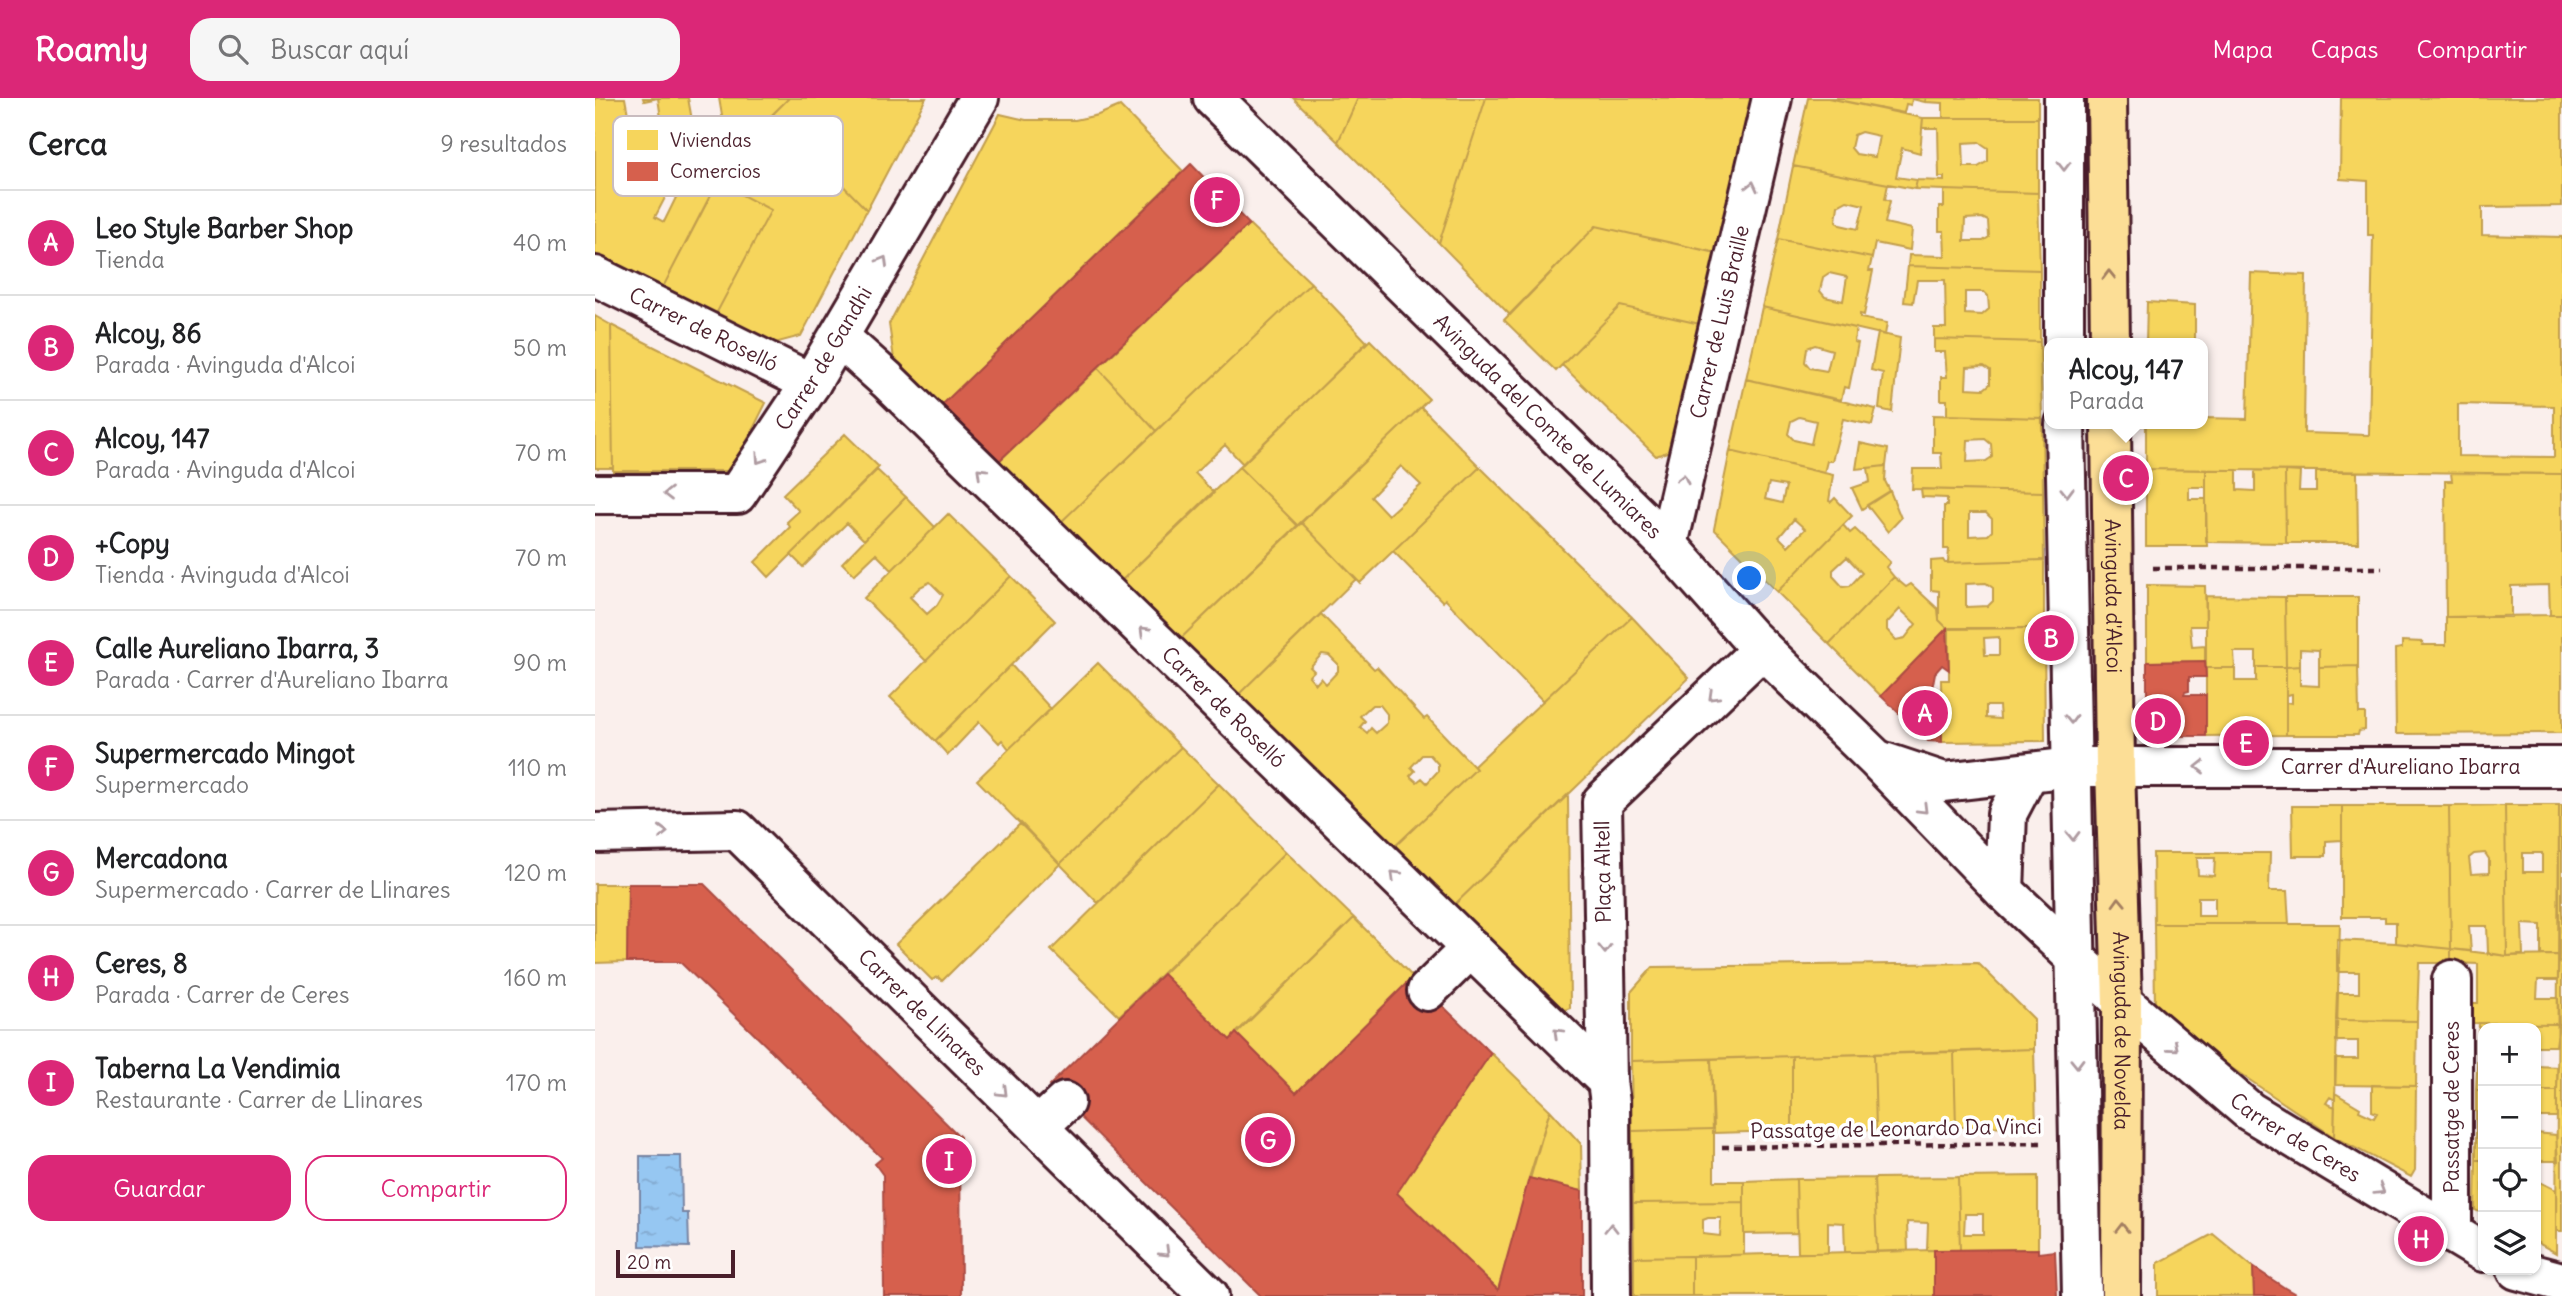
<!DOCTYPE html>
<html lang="es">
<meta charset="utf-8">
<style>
:root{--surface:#fff;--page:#f6f6f6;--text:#202124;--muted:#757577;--line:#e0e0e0;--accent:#db2777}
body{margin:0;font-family:Delius,sans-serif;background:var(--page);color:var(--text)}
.controls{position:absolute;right:21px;bottom:21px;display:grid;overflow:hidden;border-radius:14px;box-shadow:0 2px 5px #0004}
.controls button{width:63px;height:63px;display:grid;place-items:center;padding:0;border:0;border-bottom:2px solid var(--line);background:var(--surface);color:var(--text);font:35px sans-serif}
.scale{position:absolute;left:21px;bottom:18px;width:119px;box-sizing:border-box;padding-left:7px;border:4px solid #4a1f2b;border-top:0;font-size:19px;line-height:24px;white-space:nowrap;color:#4a1f2b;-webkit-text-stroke:5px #fff;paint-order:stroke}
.you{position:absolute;left:1155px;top:481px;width:24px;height:24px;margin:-18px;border:5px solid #fff;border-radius:50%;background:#1a73e8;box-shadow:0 0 0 10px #1a73e833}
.badge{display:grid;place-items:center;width:46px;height:46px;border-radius:50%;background:var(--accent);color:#fff;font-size:23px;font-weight:700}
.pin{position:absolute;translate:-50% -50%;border:4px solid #fff;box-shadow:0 2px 7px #0006}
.popup{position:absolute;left:1449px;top:240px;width:164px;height:91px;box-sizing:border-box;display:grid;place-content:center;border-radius:14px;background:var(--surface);filter:drop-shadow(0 2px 5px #0005);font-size:23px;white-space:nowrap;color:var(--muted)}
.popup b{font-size:26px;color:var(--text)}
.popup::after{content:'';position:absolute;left:50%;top:100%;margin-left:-14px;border:14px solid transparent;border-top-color:var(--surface)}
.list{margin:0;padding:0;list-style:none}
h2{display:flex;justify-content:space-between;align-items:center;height:91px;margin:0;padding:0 28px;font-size:30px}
h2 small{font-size:23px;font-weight:400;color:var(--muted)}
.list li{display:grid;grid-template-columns:46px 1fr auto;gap:21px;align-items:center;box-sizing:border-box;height:105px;padding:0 28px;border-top:2px solid var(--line)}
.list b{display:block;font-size:26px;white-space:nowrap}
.list p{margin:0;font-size:23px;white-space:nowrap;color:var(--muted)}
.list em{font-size:23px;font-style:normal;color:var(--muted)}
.actions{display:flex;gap:14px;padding:21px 28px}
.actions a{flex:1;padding:16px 0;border:2px solid var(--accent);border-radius:21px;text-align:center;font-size:24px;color:var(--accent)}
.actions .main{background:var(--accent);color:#fff}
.icon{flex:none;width:38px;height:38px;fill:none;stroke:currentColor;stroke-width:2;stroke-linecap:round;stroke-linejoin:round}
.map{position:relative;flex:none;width:1967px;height:1198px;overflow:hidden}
header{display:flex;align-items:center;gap:42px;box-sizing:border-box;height:98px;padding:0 35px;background:var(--accent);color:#fff}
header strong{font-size:33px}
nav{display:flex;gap:38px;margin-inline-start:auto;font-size:24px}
.search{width:490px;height:63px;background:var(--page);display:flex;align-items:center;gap:18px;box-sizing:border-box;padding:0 24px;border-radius:21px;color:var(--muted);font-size:26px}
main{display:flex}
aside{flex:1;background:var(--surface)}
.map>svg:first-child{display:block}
.water{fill:url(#water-ripples);stroke:#7884a2;stroke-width:2}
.homes{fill:#f6d55c;stroke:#c29e4d;stroke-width:2;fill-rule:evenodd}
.shops{fill:#d6604d;stroke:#ac4c43;stroke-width:2}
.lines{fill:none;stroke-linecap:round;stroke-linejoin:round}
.minor-casing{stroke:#4a1f2b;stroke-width:44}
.major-casing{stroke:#4a1f2b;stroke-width:44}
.path{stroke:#4a1f2b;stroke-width:4.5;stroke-dasharray:7 5;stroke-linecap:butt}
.minor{stroke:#fff;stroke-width:38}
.major{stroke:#fcde96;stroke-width:38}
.oneway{stroke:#ae9aa0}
.oneway2{stroke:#a37e60}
.labels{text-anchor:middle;stroke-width:7;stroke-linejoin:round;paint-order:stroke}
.street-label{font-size:21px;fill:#4a1f2b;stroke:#fff}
.key{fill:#fff;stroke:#c9bcbf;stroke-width:2}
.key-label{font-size:19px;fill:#4a1f2b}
</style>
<header>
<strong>Roamly</strong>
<div class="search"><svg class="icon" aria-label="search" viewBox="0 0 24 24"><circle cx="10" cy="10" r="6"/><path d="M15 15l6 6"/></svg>Buscar aquí</div>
<nav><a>Mapa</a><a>Capas</a><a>Compartir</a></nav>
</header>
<main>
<aside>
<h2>Cerca<small>9 resultados</small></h2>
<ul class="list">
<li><span class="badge">A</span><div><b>Leo Style Barber Shop</b><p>Tienda</p></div><em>40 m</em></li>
<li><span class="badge">B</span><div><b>Alcoy, 86</b><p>Parada · Avinguda d'Alcoi</p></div><em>50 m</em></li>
<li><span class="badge">C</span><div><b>Alcoy, 147</b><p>Parada · Avinguda d'Alcoi</p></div><em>70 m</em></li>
<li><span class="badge">D</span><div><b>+Copy</b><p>Tienda · Avinguda d'Alcoi</p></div><em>70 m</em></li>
<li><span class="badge">E</span><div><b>Calle Aureliano Ibarra, 3</b><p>Parada · Carrer d'Aureliano Ibarra</p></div><em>90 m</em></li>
<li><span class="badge">F</span><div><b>Supermercado Mingot</b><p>Supermercado</p></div><em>110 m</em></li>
<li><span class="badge">G</span><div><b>Mercadona</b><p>Supermercado · Carrer de Llinares</p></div><em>120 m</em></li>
<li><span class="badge">H</span><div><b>Ceres, 8</b><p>Parada · Carrer de Ceres</p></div><em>160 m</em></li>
<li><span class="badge">I</span><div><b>Taberna La Vendimia</b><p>Restaurante · Carrer de Llinares</p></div><em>170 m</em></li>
</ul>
<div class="actions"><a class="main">Guardar</a><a>Compartir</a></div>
</aside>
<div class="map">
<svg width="1967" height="1198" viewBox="0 0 1967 1198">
<defs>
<pattern id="water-ripples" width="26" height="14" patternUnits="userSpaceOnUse" patternTransform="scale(1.75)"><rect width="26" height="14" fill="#96c7f2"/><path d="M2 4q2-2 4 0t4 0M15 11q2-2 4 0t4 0" fill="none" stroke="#83aad0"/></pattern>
</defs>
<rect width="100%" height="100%" fill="#faefec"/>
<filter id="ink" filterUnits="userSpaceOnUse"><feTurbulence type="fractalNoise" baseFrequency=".0143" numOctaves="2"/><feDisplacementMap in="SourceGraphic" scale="14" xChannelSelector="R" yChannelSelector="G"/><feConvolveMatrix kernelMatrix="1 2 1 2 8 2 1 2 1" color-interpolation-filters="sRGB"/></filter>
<g filter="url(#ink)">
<path class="water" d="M45,1058H86L87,1115H93L94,1149L45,1148Z"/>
<path class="homes" d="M0,0H30L35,27L20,28L24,44L53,52L99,44L60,119L69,124L92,77L119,91L67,191L0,156Z
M48,0H93L97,22L67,27L63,0L49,3Z
M124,0H194L134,59Z
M194,0H331L272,112L178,16Z
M698,0H763L743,44Z
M763,0H891L844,145L743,44Z
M891,0H1162L1127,156L1001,128L915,217L844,145Z
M1213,0H1233L1328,20L1325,55L1307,50L1301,79L1322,82L1320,91L1198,68ZM1266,34L1284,38L1280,59L1261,56L1256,50L1259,37Z
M1233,0H1331L1330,4L1317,1L1316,7L1311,6L1309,15Z
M1331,0H1443V20H1348V5L1330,4Z
M1746,0H1967V108L1887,109V137L1967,139V376L1551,371V326H1608V320L1652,321L1656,175L1711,177L1709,335L1774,337L1778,137H1773V83L1745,81ZM1863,306L1959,308V359L1863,358Z
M525,8L588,73L347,307L299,261L294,226L405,16L431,22H480L503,17Z
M178,16L272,112L206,238L176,246L120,218L176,112L122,84L134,59Z
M1328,20H1443V95L1320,91L1322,82L1349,83V79H1344L1343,30H1327ZM1384,44L1393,50V63L1383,69H1369L1368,45Z
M1198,68L1293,86L1290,101L1295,103L1290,125L1317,131L1315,152L1280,145L1277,160L1183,141ZM1252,103L1269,107L1263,131L1245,127L1241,123L1243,108Z
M122,84L176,112L120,218L67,191Z
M1349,92L1443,95L1445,172L1313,168L1314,157L1350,158L1349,133H1344V109H1349ZM1387,120L1393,123L1394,139L1388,143H1369L1370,121Z
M654,126L716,185L561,333L503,270Z
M1001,128L1130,157L1114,228L1025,208L961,273L909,222Z
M1183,141L1277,160L1274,173H1278L1269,217L1265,216V220L1292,225L1290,237L1167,209ZM1234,175L1252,179L1248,203L1230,199L1225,193L1228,179Z
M1313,168L1445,172V244L1339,241V230H1351L1350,182H1322L1318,205L1309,204ZM1370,194H1389L1393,198L1394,211L1387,217L1370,216Z
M716,185L772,244L648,366L630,347L600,375L619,395L525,484L465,425Z
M1552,204L1600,207V245H1551Z
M1025,208L1114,228L1088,348L1061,358L967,267Z
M1167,209L1261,230L1259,244L1263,245L1254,290L1249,289L1246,302L1151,281ZM1220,247L1237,252L1232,273L1215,270L1210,264L1212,250Z
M0,218L16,227L18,370H0Z
M16,227L171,305L137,373H18Z
M1283,235L1305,240L1297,314L1284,311L1288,275L1276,272Z
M1339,241L1445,244L1447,320L1352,317V302H1346V279H1352L1350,254H1339ZM1389,268L1395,272V286L1389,291L1371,290L1372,269Z
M775,242L834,301L703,428L644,369Z
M503,270L561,333L465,425L403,364Z
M1151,281L1281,311L1277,327L1248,321L1237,363H1232L1229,375L1135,353ZM1204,319L1221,323L1216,346L1199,342L1193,336L1196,323Z
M826,309L885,369L765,485L706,424ZM806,368L826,387L793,417L776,399Z
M1338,317L1447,320L1448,394L1317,391L1318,371H1347L1346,355H1338ZM1390,341L1396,346L1397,359L1391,363L1372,364L1373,342Z
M250,336L284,369L174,479L160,464L195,429L192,424L204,413L188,396Z
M1265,345L1293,351L1291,368L1261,371Z
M1135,353L1238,377L1234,403L1236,404L1240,400L1257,418L1182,494L1119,431ZM1174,385L1191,388L1187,405L1170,401ZM1199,421L1210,431L1193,448L1184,439Z
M1291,368L1290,383L1295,393L1267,411L1257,390L1275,384L1273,370Z
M644,369L703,428L582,544L525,484Z
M885,369L1037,519L948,603L850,501L848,504L798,453Z
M1551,371L1611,372V389H1594V401H1611L1612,448H1551Z
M282,372L311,399L269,442L252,425L208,469L196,457Z
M1611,372H1642V392L1660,393V373H1690L1691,445L1611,444Z
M1690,373L1705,374L1704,393H1721V374H1762L1763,445H1691Z
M1856,375L1967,376V517H1955L1954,487L1916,488V519H1851L1850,383H1857Z
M1326,391L1448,394L1449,462L1353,465L1354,451H1349V408H1352V400L1327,399ZM1374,415H1391L1397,421V433L1393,437L1374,438Z
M1295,393L1306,420L1293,434L1272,407Z
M311,399L340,429L297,472L281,456L259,477L247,465Z
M353,416L416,478L331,563L269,500ZM335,484L348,497L342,507L332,516L315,499L325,489Z
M706,424L761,481L640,600L582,544Z
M1248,427L1255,435L1260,431L1295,464L1291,469L1299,479L1234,546L1182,494ZM1252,459L1267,475L1255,488L1248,489L1238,478V472Z
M1348,462L1350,465L1449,462V530H1352L1344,522V493L1336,492V463ZM1391,485L1398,490V503L1393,508L1371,509V486Z
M416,478L460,523L340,643L295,599Z
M1299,479L1311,489L1316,486L1343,511L1344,522L1352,530L1286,598L1234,546ZM1305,511L1321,526L1310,540L1301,542L1292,532V525Z
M1552,487L1610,488L1611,528H1595L1597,549L1610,548V563L1552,564Z
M1611,498L1690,499L1691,569H1661V554H1639L1640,570H1611Z
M1690,499H1763V568L1724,569V552L1705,551V568L1691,569Z
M726,516L779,571L782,569L829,621L832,619L881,671L795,753L640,600ZM727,556L734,557L743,566V573L731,586L726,580L721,586L714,578L719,573L715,569ZM777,607H785L792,616V625L781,635L776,630L772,635L765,629L770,623L765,618ZM827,657H835L843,666V673L832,685L827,680L822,684L815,678L820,673L816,669Z
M1955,517H1967V635L1801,636L1800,551L1807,550V543L1828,544L1827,547H1851V519Z
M1037,519L1094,580L855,811L795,753L881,671L879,668Z
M1449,530L1450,643L1347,644L1346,582H1354V531ZM1404,539V557H1390L1389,540ZM1391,608H1404L1405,621L1391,620Z
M503,565L586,649L465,766L382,682Z
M416,567L456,611L414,651L407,642L404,645L384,624L353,657L340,643Z
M1705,568V587L1724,588V569L1763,568L1764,615H1770V632L1764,633L1763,637H1691V604L1697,605V596L1691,597V569Z
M1661,569H1691V637L1611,638V570H1640V583H1661Z
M586,649L624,686L503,805L465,766Z
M624,686L691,754L524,918L456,852Z
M973,696L975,910L959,916L855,811Z
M1910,707H1964V857H1946V827L1927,826L1928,857L1912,858ZM1928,755H1947V774H1928Z
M1910,707L1912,858L1893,855L1892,828H1874L1876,853L1856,851L1854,708ZM1890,755L1894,761V775L1876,776L1874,760L1879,756Z
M1964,707H1967V864H1963Z
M1697,708H1747V742L1731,743V758H1698Z
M1747,708H1854L1856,851L1801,845V824H1790V819H1747Z
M426,725L465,766L347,883L343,879L337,882L301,846Z
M691,754L759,820L635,942L568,876Z
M1558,755H1675L1674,793H1692L1694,826H1559ZM1602,760H1620L1619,778L1603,777ZM1603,799H1620V818H1603Z
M0,786H33L32,864L0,865Z
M759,820L818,879L701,995L641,935Z
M1559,826H1745L1740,1002L1735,999L1731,1005L1740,1009L1739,1039L1607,950L1560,914Z
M1742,842L1801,845L1856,851V865H1824L1822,923L1741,922L1742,895H1764V874H1742Z
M1856,851L1912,858L1964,857L1963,882H1943L1942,900H1963L1964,926L1878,925V905H1883V866L1856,865Z
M1963,864H1967V1133H1961Z
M1383,865L1439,921V951L1036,963V894L1058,869Z
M1741,922L1822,923L1821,988L1740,987V961H1763V943H1741Z
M1884,925L1964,926L1961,948H1941V968L1963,969L1962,993H1941V930H1888V992H1881Z
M1439,951L1441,1028L1361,1029L1359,954Z
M1359,954L1361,1029L1281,1031L1279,956Z
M896,955L955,1012L903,1192L802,1095Z
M1279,956L1281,1031L1197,1033V958Z
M1197,958V1033L1118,1035L1116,961Z
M1116,961L1119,1031L1037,1033L1036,963Z
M1777,987L1821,988L1820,1072L1816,1079L1739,1039L1740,995L1765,1010L1764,1013L1779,1020L1782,1015L1777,1013Z
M1881,992H1888V1062H1881Z
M1941,993H1962V1019H1941Z
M955,1012L986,1046L987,1093L934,1080Z
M1119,1031V1083H1149V1104L1038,1105L1037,1033Z
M1941,1035L1961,1037L1963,1063H1941Z
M1881,1062H1888V1116L1880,1112Z
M1443,1078V1151L1365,1152L1363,1079ZM1370,1116H1388V1136H1369Z
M1363,1079L1365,1152H1332L1333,1125L1312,1124L1313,1153L1282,1154L1279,1080Z
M1279,1080L1282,1154H1250L1249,1125L1233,1124V1155H1203L1201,1081Z
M1201,1081L1202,1135L1149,1136V1083Z
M1941,1082L1961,1092V1155L1941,1144Z
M1149,1104V1157L1039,1159L1038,1105ZM1113,1120H1126L1125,1138L1108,1136V1122Z
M1618,1136L1658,1169L1659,1198H1563V1165Z
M1339,1152V1198H1097V1158Z
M1097,1158V1198H1039V1159Z"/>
<path class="shops" d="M596,66L654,126L403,364L347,307Z
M1352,530L1354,572L1347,567L1340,575L1336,596L1346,604L1347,644L1333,643L1286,598Z
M1610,563L1611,579H1594V593L1590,594L1589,597H1611V638H1552V564Z
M33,786H109L365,1039L366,1198H289L288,1077L280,1066L287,1060L85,864H32Z
M568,876L635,942L641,935L701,995L818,879L896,955L802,1095L903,1192L934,1080L987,1093V1198H666L454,988Z
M1443,1151V1155L1460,1153L1462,1198H1339V1152Z
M1658,1169L1690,1190L1704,1198H1659Z"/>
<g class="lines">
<defs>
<g id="minor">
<path id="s1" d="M618,0L1073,447L1155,539L1281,661L1409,793L1527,904L1654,1013L1888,1154"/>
<path id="s2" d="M0,178L216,285"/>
<path id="s3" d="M244,239L292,282L1012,983"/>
<path d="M1469,245V0"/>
<path d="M1470,326L1487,1198"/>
<path id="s4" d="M0,396H142L216,285L384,0"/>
<path id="s5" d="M1073,447L1177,0"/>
<path id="s6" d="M1283,662L1349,684L1477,669H1967"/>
<path id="s7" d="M0,735L142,732L614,1198"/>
<path d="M1409,793L1412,716L1433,676"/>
<path d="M1857,882V1136"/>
<path d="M832,893L876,850"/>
<path d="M443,1029L470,1004"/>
<path d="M1922,1172L1967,1184"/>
<path d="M1016,1198L1015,1005L1012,983L1007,704L1167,551"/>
</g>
<g id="major">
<path d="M1512,0L1515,245"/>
<path id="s8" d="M1516,326L1520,669L1527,904L1526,1198"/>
</g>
</defs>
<use href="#minor" class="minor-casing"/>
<use href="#major" class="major-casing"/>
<path class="path" d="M1558,470H1787
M1127,1049L1447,1045"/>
<use href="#minor" class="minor"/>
<use href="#major" class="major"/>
</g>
<defs><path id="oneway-chevron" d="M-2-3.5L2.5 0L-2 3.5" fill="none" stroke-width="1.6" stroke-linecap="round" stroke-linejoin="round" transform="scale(1.75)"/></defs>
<g class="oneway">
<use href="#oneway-chevron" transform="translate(1469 68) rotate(90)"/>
<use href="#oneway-chevron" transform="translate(1157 88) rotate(-77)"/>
<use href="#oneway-chevron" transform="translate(288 163) rotate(-60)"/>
<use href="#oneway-chevron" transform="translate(165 361) rotate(124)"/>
<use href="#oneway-chevron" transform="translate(386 374) rotate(-136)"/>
<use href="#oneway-chevron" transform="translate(1088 381) rotate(-77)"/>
<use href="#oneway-chevron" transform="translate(1472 394) rotate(89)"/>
<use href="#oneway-chevron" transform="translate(73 396) rotate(180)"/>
<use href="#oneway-chevron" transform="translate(549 533) rotate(-136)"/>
<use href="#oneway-chevron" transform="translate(1118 598) rotate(136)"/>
<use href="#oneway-chevron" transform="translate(1476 621) rotate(89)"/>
<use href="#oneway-chevron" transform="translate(1605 669) rotate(180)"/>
<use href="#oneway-chevron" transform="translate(1328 711) rotate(45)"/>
<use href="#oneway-chevron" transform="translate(68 734) rotate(-2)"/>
<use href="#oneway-chevron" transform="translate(1478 738) rotate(89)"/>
<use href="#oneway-chevron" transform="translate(800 777) rotate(-136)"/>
<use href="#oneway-chevron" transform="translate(1010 851) rotate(89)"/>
<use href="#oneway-chevron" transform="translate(963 935) rotate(-136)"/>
<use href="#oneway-chevron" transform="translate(1579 949) rotate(41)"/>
<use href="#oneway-chevron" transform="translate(1482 965) rotate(89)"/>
<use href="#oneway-chevron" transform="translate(408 994) rotate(45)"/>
<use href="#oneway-chevron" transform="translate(1785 1092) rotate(32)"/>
<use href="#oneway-chevron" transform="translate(1016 1130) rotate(-90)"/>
<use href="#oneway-chevron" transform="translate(570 1154) rotate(45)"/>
</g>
<g class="oneway2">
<use href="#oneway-chevron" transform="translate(1514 177) rotate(-91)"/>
<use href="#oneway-chevron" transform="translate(1524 804) rotate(-92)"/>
<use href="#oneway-chevron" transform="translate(1527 1130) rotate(-90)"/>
</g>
</g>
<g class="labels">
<g class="street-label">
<text dy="7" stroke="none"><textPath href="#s5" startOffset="229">Carrer de Luis Braille</textPath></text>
<text dy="7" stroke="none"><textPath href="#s2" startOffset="121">Carrer de Roselló</textPath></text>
<text dy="7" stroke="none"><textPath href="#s4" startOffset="303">Carrer de Gandhi</textPath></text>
<text dy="7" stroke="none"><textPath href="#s1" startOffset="469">Avinguda del Comte de Lumiares</textPath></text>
<text dy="7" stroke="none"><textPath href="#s8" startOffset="172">Avinguda d'Alcoi</textPath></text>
<text dy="7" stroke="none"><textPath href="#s3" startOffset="534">Carrer de Roselló</textPath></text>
<text dy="7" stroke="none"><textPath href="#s6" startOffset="527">Carrer d'Aureliano Ibarra</textPath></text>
<text transform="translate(1008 774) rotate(-91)" y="7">Plaça Altell</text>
<text dy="7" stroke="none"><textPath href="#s7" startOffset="402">Carrer de Llinares</textPath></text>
<text dy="7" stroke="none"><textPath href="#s8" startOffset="607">Avinguda de Novelda</textPath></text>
<text transform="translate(1857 1009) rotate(-90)" y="7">Passatge de Ceres</text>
<text transform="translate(1301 1031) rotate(-1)" y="7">Passatge de Leonardo Da Vinci</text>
<text dy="7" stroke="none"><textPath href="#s1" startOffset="1503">Carrer de Ceres</textPath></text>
</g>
</g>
<rect x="18" y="18" width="230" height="80" rx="10" class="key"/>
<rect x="32" y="32" width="31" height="20" fill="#f6d55c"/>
<rect x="32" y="64" width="31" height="19" fill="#d6604d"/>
<g class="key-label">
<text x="75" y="49">Viviendas</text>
<text x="75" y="80">Comercios</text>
</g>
</svg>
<div class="controls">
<button>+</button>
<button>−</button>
<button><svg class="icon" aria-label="locate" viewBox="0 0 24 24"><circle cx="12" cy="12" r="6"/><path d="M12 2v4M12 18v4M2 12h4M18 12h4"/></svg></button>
<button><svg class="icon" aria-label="layers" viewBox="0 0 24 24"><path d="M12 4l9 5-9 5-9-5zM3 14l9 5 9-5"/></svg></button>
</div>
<div class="scale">20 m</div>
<div class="you"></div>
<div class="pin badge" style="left:1330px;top:615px">A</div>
<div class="pin badge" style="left:1456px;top:540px">B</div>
<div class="pin badge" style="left:1531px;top:380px">C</div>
<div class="popup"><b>Alcoy, 147</b>Parada</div>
<div class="pin badge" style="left:1563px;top:623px">D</div>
<div class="pin badge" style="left:1651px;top:645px">E</div>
<div class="pin badge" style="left:622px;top:102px">F</div>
<div class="pin badge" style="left:673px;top:1042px">G</div>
<div class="pin badge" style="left:1826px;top:1141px">H</div>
<div class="pin badge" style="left:354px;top:1063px">I</div>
</div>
</main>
